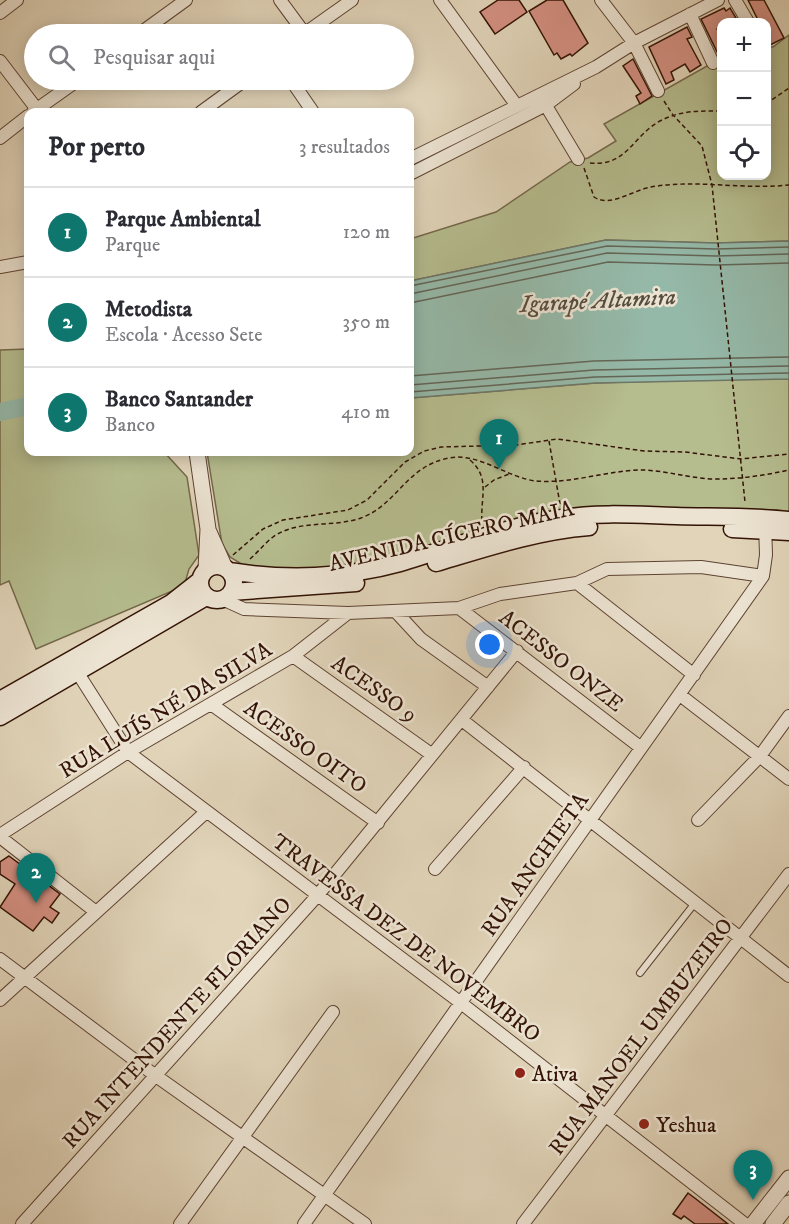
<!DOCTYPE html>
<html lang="pt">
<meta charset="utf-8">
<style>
:root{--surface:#fff;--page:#f2f2f3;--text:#2b2b33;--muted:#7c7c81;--line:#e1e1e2;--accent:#0f766e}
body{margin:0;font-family:"IM FELL DW Pica",serif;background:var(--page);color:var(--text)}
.controls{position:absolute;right:18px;top:18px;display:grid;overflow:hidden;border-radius:12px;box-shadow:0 3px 15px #0003}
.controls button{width:54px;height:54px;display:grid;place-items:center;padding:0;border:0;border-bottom:2px solid var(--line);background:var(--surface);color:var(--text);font:30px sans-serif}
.you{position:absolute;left:490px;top:645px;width:21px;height:21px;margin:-15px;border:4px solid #fff;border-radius:50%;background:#1a73e8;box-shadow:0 0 0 9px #1a73e833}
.badge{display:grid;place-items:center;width:39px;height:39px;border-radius:50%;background:var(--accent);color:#fff;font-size:20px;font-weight:700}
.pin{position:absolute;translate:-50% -50px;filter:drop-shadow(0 2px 3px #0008)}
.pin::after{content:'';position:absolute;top:32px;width:21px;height:18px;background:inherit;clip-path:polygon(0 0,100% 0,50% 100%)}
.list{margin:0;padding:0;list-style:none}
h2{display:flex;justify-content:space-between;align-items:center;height:78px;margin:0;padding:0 24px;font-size:26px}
h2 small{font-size:20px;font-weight:400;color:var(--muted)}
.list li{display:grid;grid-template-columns:39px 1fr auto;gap:18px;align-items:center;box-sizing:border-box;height:90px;padding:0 24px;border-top:2px solid var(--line)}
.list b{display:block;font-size:22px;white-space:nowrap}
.list p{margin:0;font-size:20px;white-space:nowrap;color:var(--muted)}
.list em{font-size:20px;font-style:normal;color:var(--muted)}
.icon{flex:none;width:33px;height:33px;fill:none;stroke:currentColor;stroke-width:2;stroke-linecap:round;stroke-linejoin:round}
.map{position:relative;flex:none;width:789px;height:1224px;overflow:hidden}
.search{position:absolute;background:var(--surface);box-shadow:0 3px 15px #0003;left:24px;top:24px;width:390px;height:66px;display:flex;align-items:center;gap:15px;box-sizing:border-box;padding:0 21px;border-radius:33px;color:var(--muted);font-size:22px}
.panel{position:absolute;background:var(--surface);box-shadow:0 3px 15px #0003;left:24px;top:108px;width:390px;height:348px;border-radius:12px}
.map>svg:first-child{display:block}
.green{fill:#b5bc8e;stroke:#74684a;stroke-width:1.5}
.water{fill:#95b9a9;stroke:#6e7767;stroke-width:1.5}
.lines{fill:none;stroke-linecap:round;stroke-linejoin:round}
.shore{stroke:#646657;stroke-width:1.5}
.river{stroke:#95b9a9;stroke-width:18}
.building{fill:#d49082;stroke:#331305;stroke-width:1.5}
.service-casing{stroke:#5e4332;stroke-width:8}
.minor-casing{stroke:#5e4332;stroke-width:14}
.tertiary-casing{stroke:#5e4332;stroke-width:17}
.secondary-casing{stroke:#331305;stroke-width:19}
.path{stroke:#331305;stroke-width:1.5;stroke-dasharray:4.5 3;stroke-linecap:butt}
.service{stroke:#ece3d2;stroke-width:6}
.minor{stroke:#ece3d2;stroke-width:12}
.tertiary{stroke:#ece3d2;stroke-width:15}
.secondary{stroke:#ece3d2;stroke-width:16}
.poi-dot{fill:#8f2418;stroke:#ece3d2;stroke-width:2}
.labels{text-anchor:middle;stroke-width:5;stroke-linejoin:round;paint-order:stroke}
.street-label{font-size:22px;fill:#331305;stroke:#ece3d2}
.poi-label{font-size:22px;fill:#331305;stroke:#ece3d2;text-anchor:start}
.water-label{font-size:24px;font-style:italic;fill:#554d3e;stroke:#ece3d2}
</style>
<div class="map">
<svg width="789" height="1224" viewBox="0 0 789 1224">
<rect width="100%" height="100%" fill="#e1d4b9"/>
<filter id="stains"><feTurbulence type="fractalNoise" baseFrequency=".00333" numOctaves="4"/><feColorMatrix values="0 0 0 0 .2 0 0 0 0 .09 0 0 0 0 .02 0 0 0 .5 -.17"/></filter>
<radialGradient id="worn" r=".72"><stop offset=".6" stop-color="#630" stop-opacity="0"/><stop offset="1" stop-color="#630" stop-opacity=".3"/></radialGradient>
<path class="green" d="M789,35V241L716,243L606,240L410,281V239L496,212L570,162L588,158L616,141L604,124L707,66L721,65L722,176H766L767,47H773Z
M28,349V401L20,408L28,409V452H164L187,477L199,555L189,569L184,586L36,649L9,581L0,585V350Z
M730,379H789V514L561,512L484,528L396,557L334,569L294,571L243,565L230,557L222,544L207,452H410V398L595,383Z"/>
<path class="water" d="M606,240L716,243L789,241V379L595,383L410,398V281Z"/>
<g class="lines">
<path class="shore" d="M410,286L607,246L716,249L789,247
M410,294L607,253L716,256L789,254
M410,303L608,262L716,265L789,263
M410,376L594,361L789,357
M410,385L594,370L789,366
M410,392L595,377L789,373"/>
<path class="river" d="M0,412L28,406"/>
</g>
<path class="building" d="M498,0H519L527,12L495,34L480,12Z
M547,0H563L588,43L572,56L570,54L561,59L557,53L554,55L529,11Z
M748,0H764L784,38L770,45L766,38V22H759Z
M724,8L726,11L730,8L736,18L722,22V27L717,29L722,37V62L701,19Z
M687,27L692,37L687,39L701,65L690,72L685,64L671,72L674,80L666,84L649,47Z
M633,59L652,96L640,104L636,96L641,93L623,66Z
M9,856L60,894L50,907L59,913L52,923L44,917L33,931L0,907L15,884L0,874V862Z
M688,1193L696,1199L728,1224H695L684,1216L681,1219L673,1214Z"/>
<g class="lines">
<defs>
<path id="service" d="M640,973L695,903"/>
<path id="minor" d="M280,0L305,34
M440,0L517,106
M601,0L634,43L658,91
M735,0L748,22
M0,13L17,0
M690,14L713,63
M139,34L186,0
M304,34L352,0
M0,61L39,112
M291,80L313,112
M542,99L578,159
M33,112L78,80
M201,112L245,80
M0,138L28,116
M410,159L596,67L634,43L718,0
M410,174L546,105L574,84
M0,267L28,262
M577,583L694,675
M222,599L244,609L348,613L459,608L500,594L577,583L607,569L701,567L763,576
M459,608L640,747
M397,613L421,639L488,687
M293,656L431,754
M74,667L128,752L461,1003L745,1224
M680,695L789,779
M211,704L378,823
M462,720L789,976
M698,820L760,756L789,716
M0,835L128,752L293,656L348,613
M0,837L96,912
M435,869L524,767
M0,959L156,1076L365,1224
M0,1000L206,812
M22,1224L317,896L517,651
M180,1224L333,1012
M304,1224L763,576L766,555L765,523
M523,1224L789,874"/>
<path id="tertiary" d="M197,452L208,529L206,569
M209,532L225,568
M753,1224L789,1178
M773,1224L789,1203"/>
<path id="secondary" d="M732,529L789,532
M436,563C486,548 537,531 589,527
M200 583a17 17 0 1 1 34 0a17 17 0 1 1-34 0Z
M229,571C285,580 346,578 400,563C454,547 507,526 562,518C600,512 638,515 676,516C713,517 751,516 789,520
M231,592L356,583
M0,700L171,603L199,581
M0,717L206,597"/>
</defs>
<use href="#service" class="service-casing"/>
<use href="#minor" class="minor-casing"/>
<use href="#tertiary" class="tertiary-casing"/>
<use href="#secondary" class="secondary-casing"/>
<path class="path" d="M664,101L673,115L702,146L712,185L745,502
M766,104L789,88
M590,163C628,167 633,134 662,120C682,110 701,111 722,111
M584,168L594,197C610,208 633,190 651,187C696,179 743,190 789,185
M549,441L560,504
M470,460C491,478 480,498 482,522
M485,487L494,480L509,474
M392,542L394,551
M233,555L263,529L283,520L348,510L367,500L405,462L424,451L441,447L516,445L557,439L644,451L685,452L741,459L789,454
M250,559C258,552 265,543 273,537C298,519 333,528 361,518C397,505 406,466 449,458C478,452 508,478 536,481C571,484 605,471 640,470C666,470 691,479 717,479C741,479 766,475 789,470"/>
<use href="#service" class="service"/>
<use href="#minor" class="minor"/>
<use href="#tertiary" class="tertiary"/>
<use href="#secondary" class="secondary"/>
</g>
<g class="poi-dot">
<circle cx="520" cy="1073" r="6"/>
<circle cx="644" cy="1124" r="6"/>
</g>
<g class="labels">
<g class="street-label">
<text transform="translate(451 535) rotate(-13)" y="8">AVENIDA CÍCERO MAIA</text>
<text transform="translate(562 660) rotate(38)" y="8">ACESSO ONZE</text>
<text transform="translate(375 688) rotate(35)" y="8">ACESSO 9</text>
<text transform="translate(165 709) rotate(-31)" y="8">RUA LUÍS NÉ DA SILVA</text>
<text transform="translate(306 746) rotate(35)" y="8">ACESSO OITO</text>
<text transform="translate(534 864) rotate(-55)" y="8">RUA ANCHIETA</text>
<text transform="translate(407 937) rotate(37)" y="8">TRAVESSA DEZ DE NOVEMBRO</text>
<text transform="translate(176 1022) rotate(-48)" y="8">RUA INTENDENTE FLORIANO</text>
<text transform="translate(640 1036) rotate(-53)" y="8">RUA MANOEL UMBUZEIRO</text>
</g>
<g class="poi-label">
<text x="532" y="1081">Ativa</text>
<text x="656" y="1132">Yeshua</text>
</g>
<g class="water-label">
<text transform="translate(598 300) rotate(-3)" y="8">Igarapé Altamira</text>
</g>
</g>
<rect width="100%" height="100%" filter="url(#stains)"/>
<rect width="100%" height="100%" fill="url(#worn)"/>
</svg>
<div class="controls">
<button>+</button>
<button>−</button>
<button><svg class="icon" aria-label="locate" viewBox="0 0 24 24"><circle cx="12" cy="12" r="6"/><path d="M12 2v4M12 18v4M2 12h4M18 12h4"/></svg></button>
</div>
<div class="you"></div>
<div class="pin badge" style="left:499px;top:469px">1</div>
<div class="pin badge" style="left:36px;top:903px">2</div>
<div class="pin badge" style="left:753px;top:1200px">3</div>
<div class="search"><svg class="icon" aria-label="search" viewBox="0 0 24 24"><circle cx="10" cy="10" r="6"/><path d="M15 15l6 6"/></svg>Pesquisar aqui</div>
<section class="panel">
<h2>Por perto<small>3 resultados</small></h2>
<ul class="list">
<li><span class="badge">1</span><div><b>Parque Ambiental</b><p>Parque</p></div><em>120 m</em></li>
<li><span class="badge">2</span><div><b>Metodista</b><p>Escola · Acesso Sete</p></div><em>350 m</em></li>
<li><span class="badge">3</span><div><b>Banco Santander</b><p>Banco</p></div><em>410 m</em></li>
</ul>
</section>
</div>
